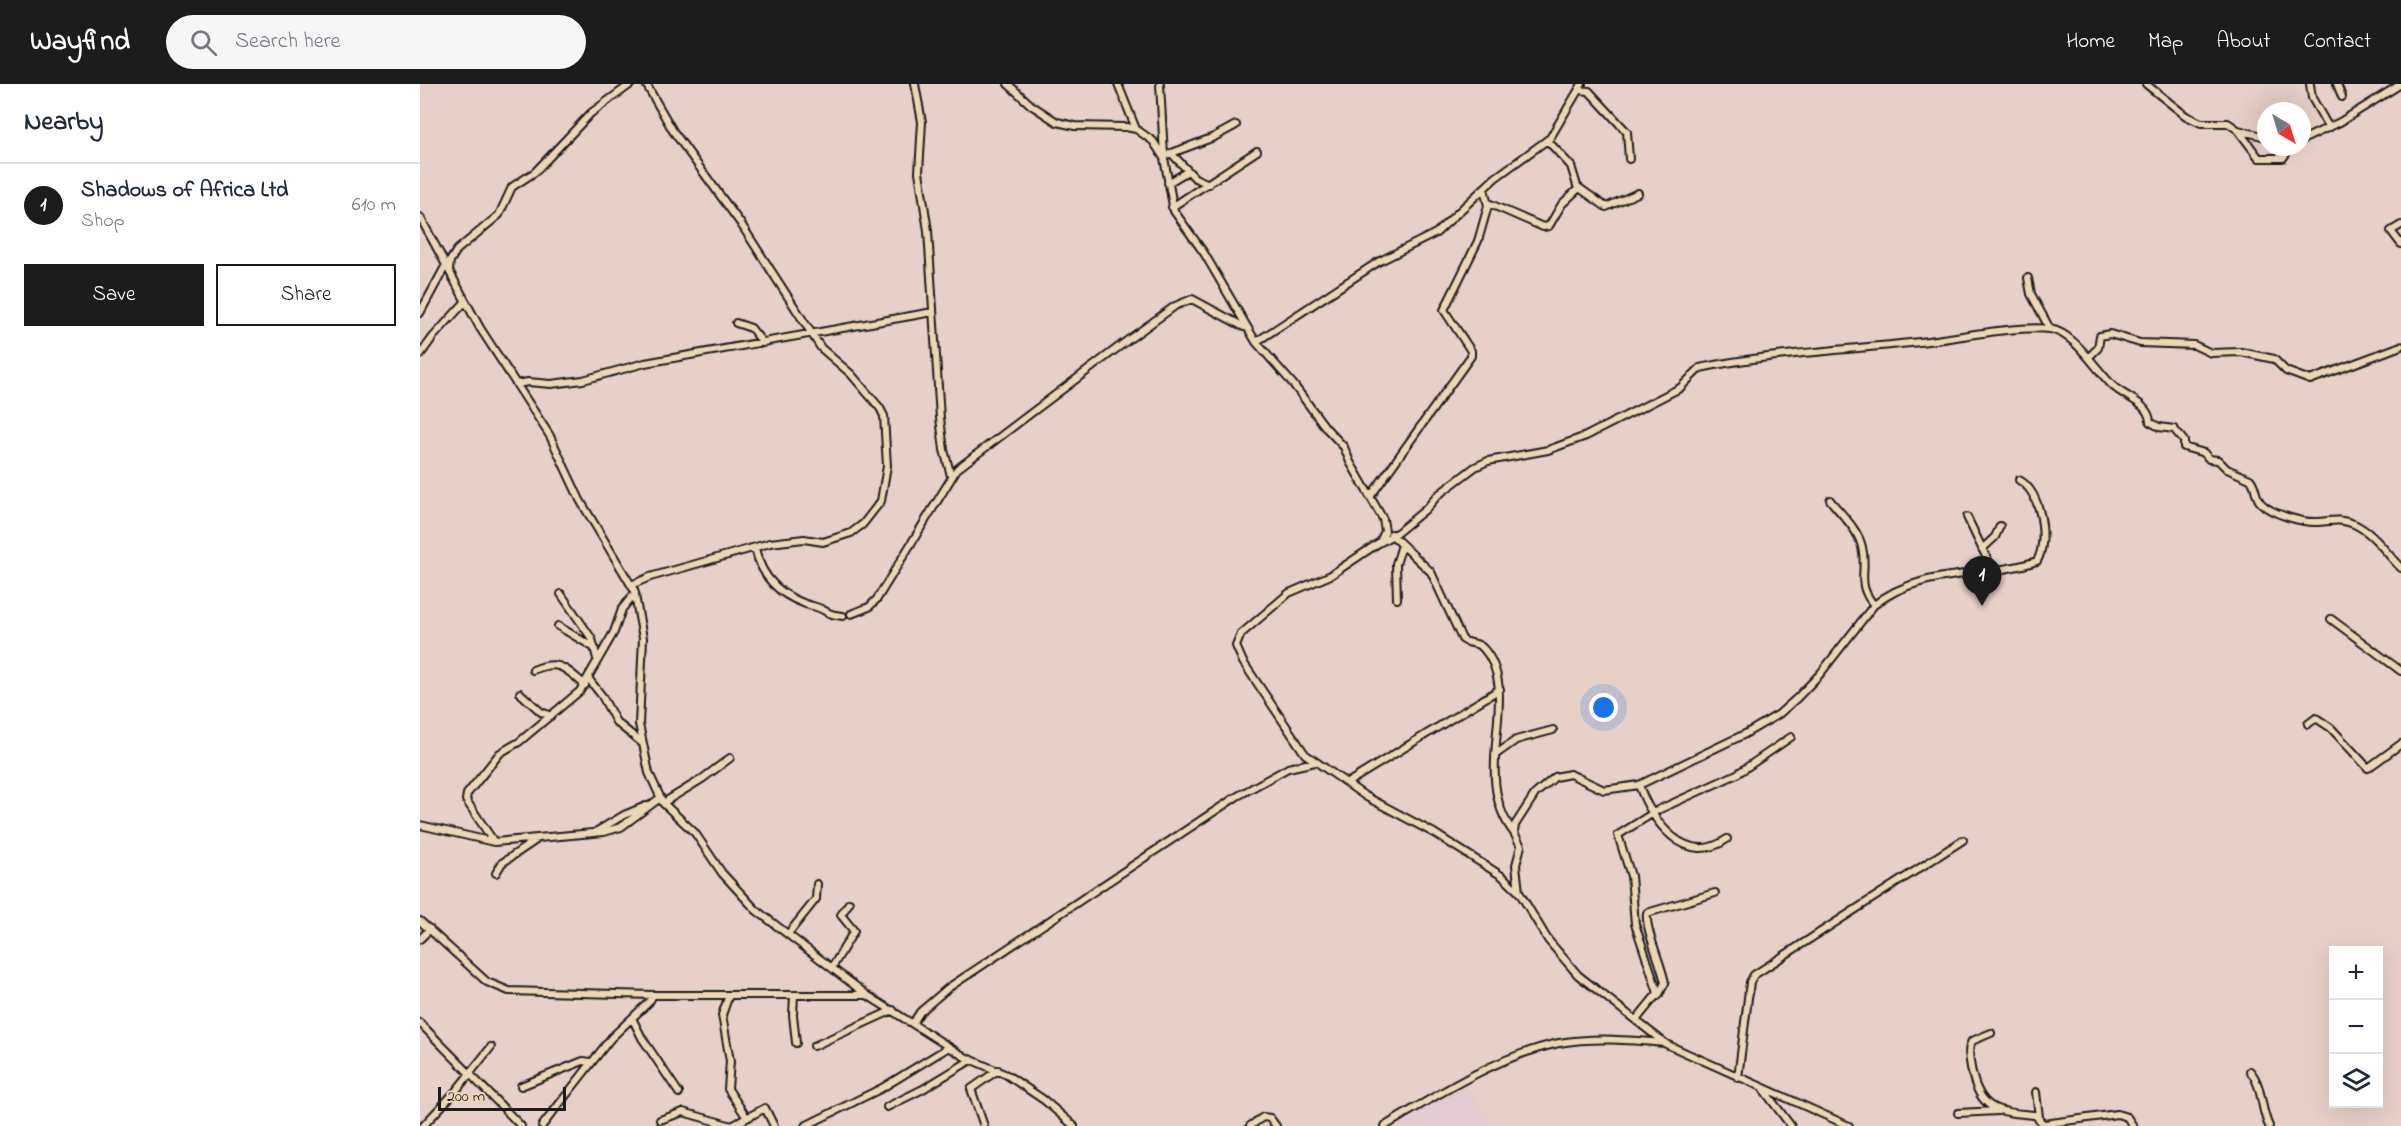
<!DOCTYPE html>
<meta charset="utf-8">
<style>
:root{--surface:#fff;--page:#f6f6f7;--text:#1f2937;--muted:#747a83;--line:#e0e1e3;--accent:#1c1c1c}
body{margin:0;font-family:"Indie Flower",sans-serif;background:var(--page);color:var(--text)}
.controls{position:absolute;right:18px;bottom:18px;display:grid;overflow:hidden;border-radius:0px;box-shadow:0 6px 24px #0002}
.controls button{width:54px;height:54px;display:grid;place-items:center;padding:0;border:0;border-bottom:2px solid var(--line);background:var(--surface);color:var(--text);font:30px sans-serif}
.compass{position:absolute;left:1837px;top:18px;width:54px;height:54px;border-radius:50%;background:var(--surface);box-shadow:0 6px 24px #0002;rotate:142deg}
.scale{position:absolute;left:18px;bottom:15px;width:128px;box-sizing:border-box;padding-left:6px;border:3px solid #1c1c1c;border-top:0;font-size:16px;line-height:21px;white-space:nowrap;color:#1c1c1c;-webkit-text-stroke:4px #ebd6b5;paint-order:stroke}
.you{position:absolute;left:1184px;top:624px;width:21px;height:21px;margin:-15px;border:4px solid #fff;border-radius:50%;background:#1a73e8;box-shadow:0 0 0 9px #1a73e833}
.badge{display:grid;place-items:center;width:39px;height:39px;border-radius:50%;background:var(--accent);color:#fff;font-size:20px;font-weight:700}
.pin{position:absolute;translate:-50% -50px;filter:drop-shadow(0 2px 3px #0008)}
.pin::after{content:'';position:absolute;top:32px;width:21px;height:18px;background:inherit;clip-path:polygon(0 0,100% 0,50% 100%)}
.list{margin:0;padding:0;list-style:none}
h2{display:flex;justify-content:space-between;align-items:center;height:78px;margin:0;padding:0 24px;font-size:26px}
h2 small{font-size:20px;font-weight:400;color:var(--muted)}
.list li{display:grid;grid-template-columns:39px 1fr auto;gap:18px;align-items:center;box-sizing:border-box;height:84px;padding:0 24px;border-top:2px solid var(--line)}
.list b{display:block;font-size:22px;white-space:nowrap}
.list p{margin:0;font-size:20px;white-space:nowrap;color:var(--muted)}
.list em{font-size:20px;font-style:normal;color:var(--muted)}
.actions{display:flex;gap:12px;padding:18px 24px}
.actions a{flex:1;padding:14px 0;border:2px solid var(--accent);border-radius:0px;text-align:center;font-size:21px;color:var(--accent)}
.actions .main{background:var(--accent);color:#fff}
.icon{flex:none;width:33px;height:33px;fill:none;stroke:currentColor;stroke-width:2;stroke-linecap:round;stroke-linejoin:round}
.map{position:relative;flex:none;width:1981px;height:1042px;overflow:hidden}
header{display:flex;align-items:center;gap:36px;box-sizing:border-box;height:84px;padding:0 30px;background:var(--accent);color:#fff}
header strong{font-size:28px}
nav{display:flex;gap:33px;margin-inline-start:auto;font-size:21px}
.search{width:420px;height:54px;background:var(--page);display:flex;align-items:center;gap:15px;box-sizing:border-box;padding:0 21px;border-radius:33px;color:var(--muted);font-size:22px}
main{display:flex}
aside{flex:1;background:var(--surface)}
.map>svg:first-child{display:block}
.built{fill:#e3ccd3}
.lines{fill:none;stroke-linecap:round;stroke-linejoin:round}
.minor-casing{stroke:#1c1c1c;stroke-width:10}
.minor{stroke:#ebd6b5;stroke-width:6}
</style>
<header>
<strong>Wayfind</strong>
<div class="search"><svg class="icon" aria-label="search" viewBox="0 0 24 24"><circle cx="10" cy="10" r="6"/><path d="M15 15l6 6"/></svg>Search here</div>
<nav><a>Home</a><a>Map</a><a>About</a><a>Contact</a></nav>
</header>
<main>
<aside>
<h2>Nearby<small></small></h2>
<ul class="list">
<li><span class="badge">1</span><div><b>Shadows of Africa Ltd</b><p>Shop</p></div><em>610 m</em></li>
</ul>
<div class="actions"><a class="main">Save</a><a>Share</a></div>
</aside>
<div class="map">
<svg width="1981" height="1042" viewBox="0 0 1981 1042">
<rect width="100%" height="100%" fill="#e6d0c7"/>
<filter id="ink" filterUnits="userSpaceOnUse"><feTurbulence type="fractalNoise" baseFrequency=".0167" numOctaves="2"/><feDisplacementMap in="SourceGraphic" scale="12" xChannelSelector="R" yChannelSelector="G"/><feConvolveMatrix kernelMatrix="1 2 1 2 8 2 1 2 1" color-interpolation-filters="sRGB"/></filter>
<g filter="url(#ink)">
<path class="built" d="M1046,1003L1071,1042H973Z"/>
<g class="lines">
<defs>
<path id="minor" d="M495,0L502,38L499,88L508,147L520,334L524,366L531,392
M588,0L611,21L637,38L655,42L706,43L716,45L733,57L744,74L754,127L784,169L836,258L873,300L906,344L924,363L930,378L963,435L965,447L960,458L911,491L869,509L821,550L816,562L823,578L885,670L945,712L1014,749L1082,792L1099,808
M698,0L716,45
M740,0L744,71
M1726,0L1766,32L1781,39H1808L1818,46L1839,74H1863L1871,63
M1890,0L1892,14L1909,44
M1917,0L1922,13
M1159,6L1169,7L1207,48L1209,75
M1818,46L1846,53
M1882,56L1920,38L1981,0
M751,69L775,94L789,100
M744,72L794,53L816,41
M748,99L768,87
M1158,103L1186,123L1218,109
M1068,119L1123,143L1129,142L1142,120L1158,105L1151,82L1127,56
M752,123L837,67
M0,133L60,244L130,352L160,416L214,506L223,554L219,640L229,689L243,719L275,749L302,789L336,826L447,911L545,973L587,991L624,1016L654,1042
M1981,141L1971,147L1981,160
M29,186L30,177L37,166L79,131L92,103L115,88L171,29L211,0
M1608,194L1611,210L1630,245
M0,229L26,181
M316,239L331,244L343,259
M836,258L958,178L1016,149L1075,94L1130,54L1162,0
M0,271L13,253L45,218
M1669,273L1678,264L1680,252L1690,250L1720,259L1774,261L1791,269L1821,268L1854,275L1866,287L1890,296L1981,262
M97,300L108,298L131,300L163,296L225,279L513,228
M950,413L1051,272V267L1024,226L1058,157L1068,122L1064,104
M1410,416C1421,430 1438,445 1442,463C1448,487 1435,499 1454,521
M1547,433L1572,485
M971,450L1011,488L1042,555C1048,561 1056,557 1063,564C1104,609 1048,690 1094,749
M961,458L978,448L1006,425L1018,411L1055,383L1068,377L1128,366L1166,352L1260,304L1280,284C1357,268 1438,266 1516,256C1545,252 1603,241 1630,245C1655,249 1676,286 1693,302C1706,314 1729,319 1730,338L1739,343L1754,345L1764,357V363L1784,369L1789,375L1798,376L1807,385L1830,395C1837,402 1834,412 1841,419C1851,430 1883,439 1898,438C1911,437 1920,434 1934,440C1955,450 1965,468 1981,484
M335,464C342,497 364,515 396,523C407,526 406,531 423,532
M1562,465L1575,453L1580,442
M211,501L230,493L350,459L384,455L403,458L431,449L443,440L461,417L467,382L464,332L460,324L431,290L401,264L321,140L253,47L226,0
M141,510L172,555L177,575
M977,515L976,480L982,461
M431,530L449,523L457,515L537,385L708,256L755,222L772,215L824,243
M1911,535L1981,587
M138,542L173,563
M113,586C139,575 145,584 165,601
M168,594L182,612L196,638L222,659
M100,609L121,628L131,632
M1888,640L1896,634L1911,644L1948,684L1981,660
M1075,671L1096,656L1133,646
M927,699L1080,605
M1219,701C1231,737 1266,784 1307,755
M243,719L282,695L310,674
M0,741L74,758L184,748L201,743L240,714
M177,747L204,731L226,722
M74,758L46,716L47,710L80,669L99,658L160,607L194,548L202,525L215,509
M76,789L82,779L116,756
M0,837L67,898L89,907L233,911H447
M368,850L396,815L397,800
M0,855L10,845
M413,882L434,847L421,831L429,819
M309,911L302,931L310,977L308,1005L327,1034
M374,911L373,931L376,959
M1238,912L1245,899C1241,878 1225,846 1227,829L1295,809
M212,934L222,954L259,1009
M1216,936L1238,909L1215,840L1211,792L1198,751L1238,726L1317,690L1371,653
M0,939L101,1042
M493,939L500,928L528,904L816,713L868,684L895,678
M1571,949L1552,957C1547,965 1550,975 1551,984C1559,1027 1577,1028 1615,1031L1625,1042
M394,962L473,926
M1830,987C1843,1002 1840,1024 1849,1042
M1318,994L1330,898L1334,891L1543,756
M101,1002L163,977L171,978
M1343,1005L1371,1042
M1616,1008L1619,1033
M467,1023L503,1005L551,976
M1538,1029L1578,1027
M240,1036L263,1028L312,1042L345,1024L354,1042
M1624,1040L1697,1030L1707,1033L1713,1042
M3,1042L35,1008L71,963
M122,1042L191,954L229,918L233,911
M385,1042L462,1004L529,963
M564,1042L551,1005L578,986
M830,1042L843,1033L850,1034L856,1042
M965,1042C1019,1010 1077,972 1139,959C1174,953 1210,956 1245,959
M1429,1042L1246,960L1158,891L1128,856L1099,808L1096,781L1101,762L1094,749L1095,741L1115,710L1135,693L1150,690L1184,706L1219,701L1325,650L1359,630L1377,614L1400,590L1454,521C1501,483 1564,495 1617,477C1629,456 1621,407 1599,396"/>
</defs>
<use href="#minor" class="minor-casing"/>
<use href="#minor" class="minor"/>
</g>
</g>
</svg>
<div class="controls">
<button>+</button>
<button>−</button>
<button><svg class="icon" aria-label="layers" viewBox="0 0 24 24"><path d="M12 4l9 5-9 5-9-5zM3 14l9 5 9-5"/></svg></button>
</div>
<svg class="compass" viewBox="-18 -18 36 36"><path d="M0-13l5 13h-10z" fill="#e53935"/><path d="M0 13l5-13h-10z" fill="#747a83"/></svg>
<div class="scale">200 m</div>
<div class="you"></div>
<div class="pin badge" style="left:1562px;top:522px">1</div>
</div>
</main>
